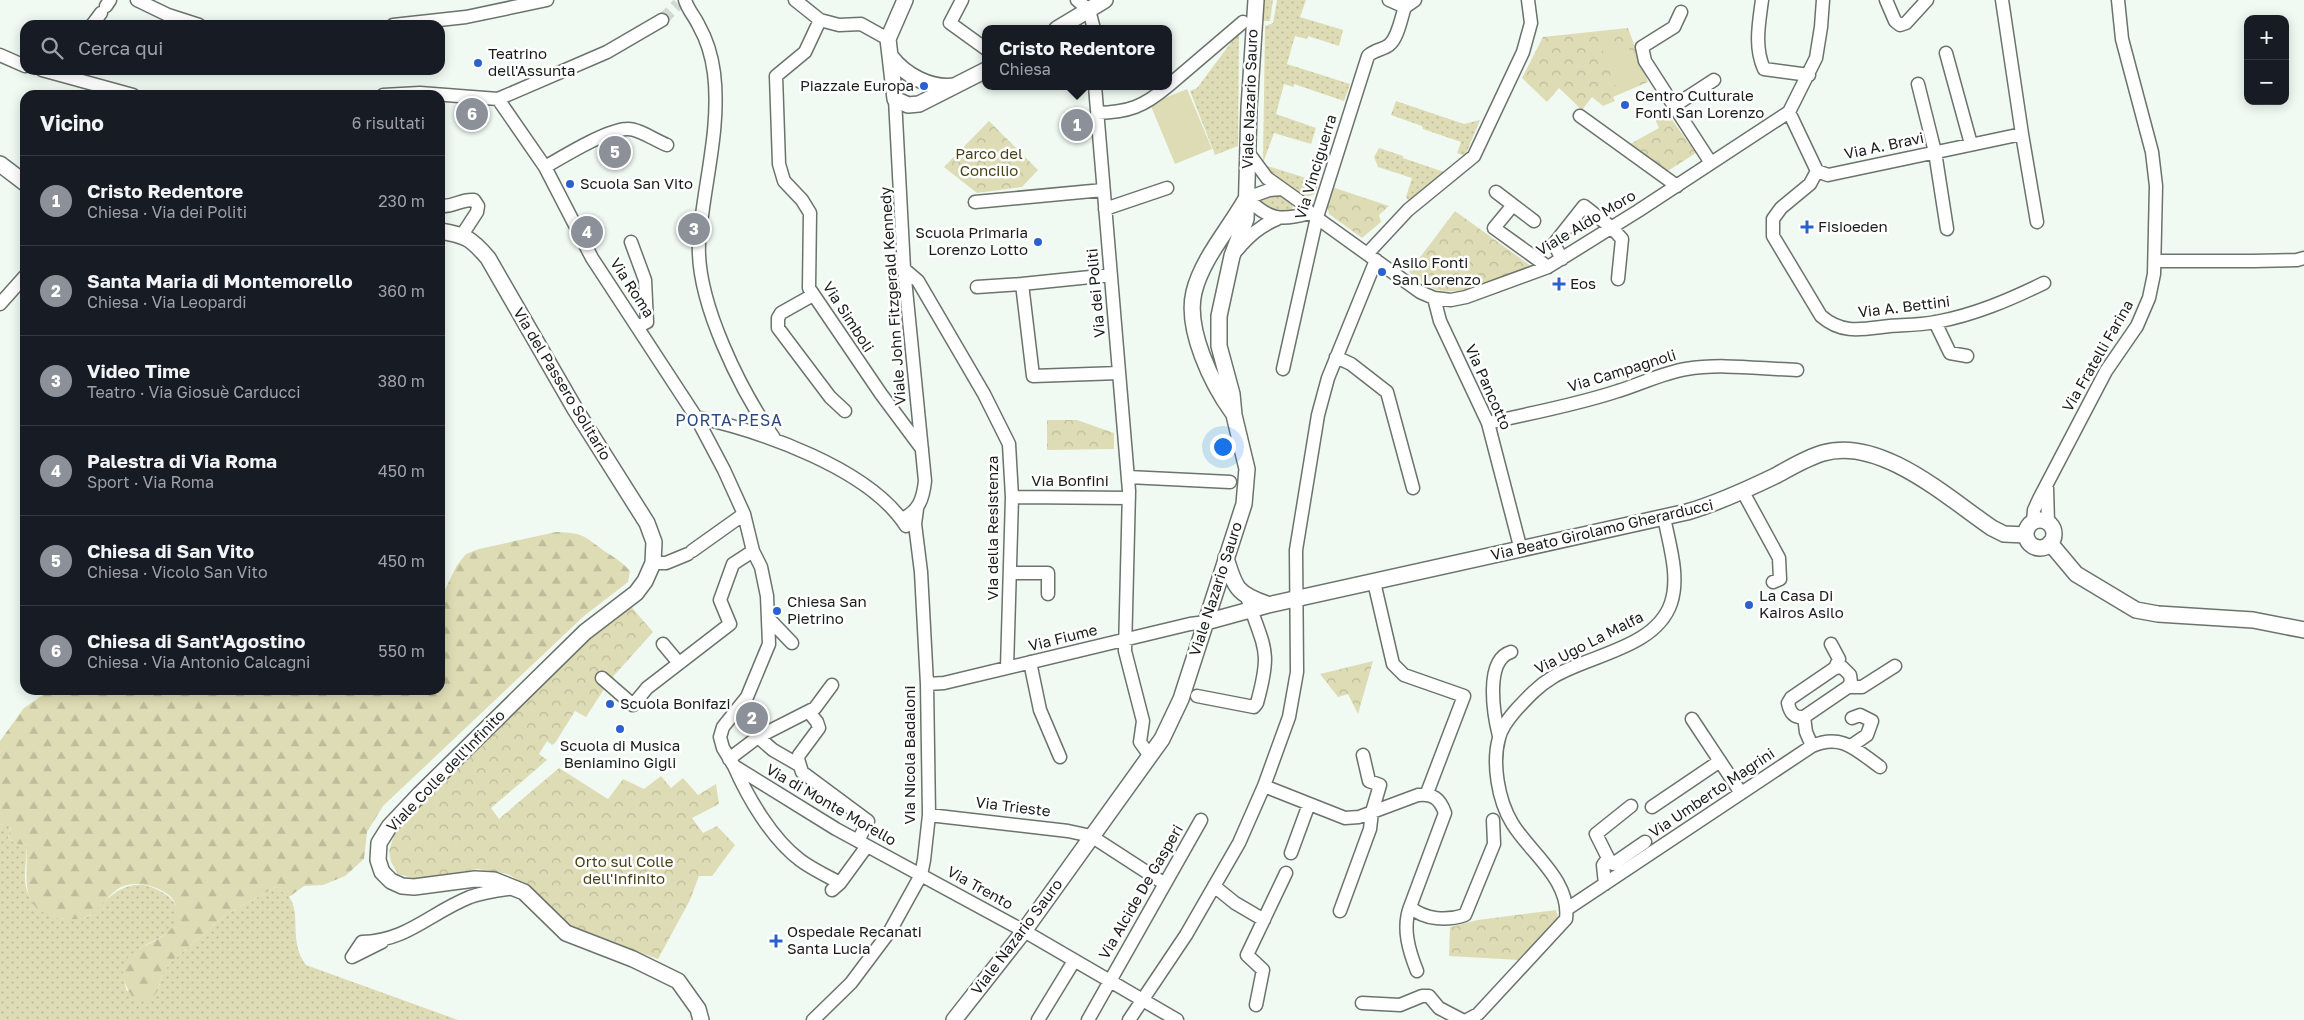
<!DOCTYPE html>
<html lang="it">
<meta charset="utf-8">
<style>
:root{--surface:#171b24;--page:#242831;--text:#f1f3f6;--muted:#9ea1a6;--line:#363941;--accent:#8c9099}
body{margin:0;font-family:"Golos Text",sans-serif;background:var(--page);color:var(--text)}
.controls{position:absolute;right:15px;top:15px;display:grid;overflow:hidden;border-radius:10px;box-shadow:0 2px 12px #0003}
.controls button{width:45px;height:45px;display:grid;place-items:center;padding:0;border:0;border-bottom:1px solid var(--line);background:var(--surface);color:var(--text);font:25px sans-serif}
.you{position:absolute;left:1222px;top:446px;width:18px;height:18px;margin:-12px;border:4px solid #fff;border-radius:50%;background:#1a73e8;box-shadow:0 0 0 8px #1a73e833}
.badge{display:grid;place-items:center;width:32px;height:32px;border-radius:50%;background:var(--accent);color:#fff;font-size:16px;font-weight:700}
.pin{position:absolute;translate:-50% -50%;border:2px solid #fff;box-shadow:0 1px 5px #0006}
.popup{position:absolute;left:982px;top:25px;width:190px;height:65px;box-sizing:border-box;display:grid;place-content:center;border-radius:10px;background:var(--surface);filter:drop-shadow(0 1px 4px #0005);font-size:16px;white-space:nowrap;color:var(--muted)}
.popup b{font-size:19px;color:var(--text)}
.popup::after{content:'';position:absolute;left:50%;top:100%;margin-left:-10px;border:10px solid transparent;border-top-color:var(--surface)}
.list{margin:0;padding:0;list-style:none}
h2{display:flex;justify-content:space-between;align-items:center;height:65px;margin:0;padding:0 20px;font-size:21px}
h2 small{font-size:16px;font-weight:400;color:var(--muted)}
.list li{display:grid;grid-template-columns:32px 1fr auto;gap:15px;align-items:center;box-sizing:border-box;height:90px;padding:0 20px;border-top:1px solid var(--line)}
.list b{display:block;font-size:19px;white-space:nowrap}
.list p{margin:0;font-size:16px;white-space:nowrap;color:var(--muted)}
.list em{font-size:16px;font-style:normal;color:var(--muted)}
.icon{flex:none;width:28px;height:28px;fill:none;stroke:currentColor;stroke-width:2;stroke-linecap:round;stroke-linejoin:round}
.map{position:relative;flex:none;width:2304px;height:1020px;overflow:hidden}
.search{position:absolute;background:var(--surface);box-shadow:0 2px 12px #0003;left:20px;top:20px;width:425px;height:55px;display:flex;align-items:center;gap:12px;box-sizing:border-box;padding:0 18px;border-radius:15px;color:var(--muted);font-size:19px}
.panel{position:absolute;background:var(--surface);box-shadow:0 2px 12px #0003;left:20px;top:90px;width:425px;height:605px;border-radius:15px}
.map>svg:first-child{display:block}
.grass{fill:url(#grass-dots)}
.forest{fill:url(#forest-firs)}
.park{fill:url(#park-crowns)}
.pitch{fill:#dddcb5}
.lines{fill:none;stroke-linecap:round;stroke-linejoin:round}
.minor-tunnel{stroke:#d0d9d2;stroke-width:12;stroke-dasharray:12 6;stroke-linecap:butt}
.minor-casing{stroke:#6b736c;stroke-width:15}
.major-casing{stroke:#6b736c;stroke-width:18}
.minor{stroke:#fff;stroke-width:12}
.major{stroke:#fff;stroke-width:15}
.poi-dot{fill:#2a61cf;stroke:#fff;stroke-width:2}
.labels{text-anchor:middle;stroke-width:5;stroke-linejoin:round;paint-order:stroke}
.poi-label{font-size:15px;fill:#1a1d1b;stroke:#fff;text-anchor:start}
.street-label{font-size:15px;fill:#1a1d1b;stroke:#fff}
.park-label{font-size:15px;fill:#464317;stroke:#fff}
.neighbourhood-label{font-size:16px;letter-spacing:1px;fill:#2c4a82;stroke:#fff}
</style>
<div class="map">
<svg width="2304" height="1020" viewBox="0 0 2304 1020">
<defs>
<pattern id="grass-dots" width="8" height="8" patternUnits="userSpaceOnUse" patternTransform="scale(1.25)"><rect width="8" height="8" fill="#dddcb5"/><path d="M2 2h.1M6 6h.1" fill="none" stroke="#bdbc9b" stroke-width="1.8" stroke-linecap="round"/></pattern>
<pattern id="forest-firs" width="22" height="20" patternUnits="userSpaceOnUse" patternTransform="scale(1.25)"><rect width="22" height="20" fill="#dddcb5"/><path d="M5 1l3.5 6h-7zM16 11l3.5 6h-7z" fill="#bdbc9b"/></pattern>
<pattern id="park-crowns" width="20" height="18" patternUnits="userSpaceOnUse" patternTransform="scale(1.25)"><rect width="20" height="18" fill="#dddcb5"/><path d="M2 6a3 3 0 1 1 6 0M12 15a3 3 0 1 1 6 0" fill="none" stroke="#bdbc9b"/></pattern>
</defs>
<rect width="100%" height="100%" fill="#f0faf2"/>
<path class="grass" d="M1263,0H1273L1270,21H1261Z
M1277,0H1306L1300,17L1343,30L1339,46L1308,36L1307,39L1295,36L1287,64L1350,84L1344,101L1294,84V87L1284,84L1276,114L1316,128L1311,144L1274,133L1263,163L1265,26L1273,23Z
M1239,32L1238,146L1215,155L1190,91L1197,88Z
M1396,101L1464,124L1480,120L1465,156L1457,153L1461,142L1423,129L1422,126L1391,115Z
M1379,148L1403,156V158L1444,172L1409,201L1406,197L1412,178L1378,167L1374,157Z
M1264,165L1319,182L1315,194L1305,198L1276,177Z
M1279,194L1291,201L1293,208L1290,211L1274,213L1258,200L1259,197Z
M0,824L11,826L8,838L16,844L27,845C27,859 23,873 26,887C33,914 62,924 87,917C92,915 95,910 98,907C116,890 134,877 158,890C167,895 173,898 177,908C191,947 107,934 127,991L158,990L162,974L171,962L227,914L276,887C280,890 286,893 289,897C302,914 288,941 306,965L458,1020H0Z"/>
<path class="forest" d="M556,532C589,533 584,538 609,554C617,559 623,563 630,571L628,582L584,616L383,806L367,832L364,859L345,876L323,885L304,886L289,897L276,887L227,914L171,962L162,974L158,990L149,1002L136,1001C124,988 115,964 134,952C151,940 174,938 177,914C178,909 175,901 171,897C160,886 135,880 121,887C109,893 101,908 90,915C83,920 68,920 60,918C17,911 28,876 27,845L16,844L8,838L11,827L0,824V741L24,708L50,690H440V600L457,565L466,554L479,549Z"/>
<path class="park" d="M1628,28L1648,82L1613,97L1615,101L1603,106L1592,97L1582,110L1559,88L1547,102L1522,78L1543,37Z
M1667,113L1696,153L1666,172L1630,144L1659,128L1655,119Z
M989,121L1038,170L1022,187L977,193L944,167Z
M1332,187L1389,206L1379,215L1381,222L1362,238L1329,214L1327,205Z
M1455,211L1531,266C1506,275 1465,297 1438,290C1427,287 1418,279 1409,272Z
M1047,420H1077L1114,433V449L1047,450Z
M627,602L653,632L610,680L586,717L575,711L555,743L552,745L547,741L539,754L547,760L491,808L499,819L559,768L608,799L623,779L644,789L661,776L671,788L683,778L698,795L716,784L719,804L692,818L703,833L717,826L735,845L712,876H699L690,900L658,959L569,927L527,886L508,874L478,869L416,879L398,874L391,862L389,851L396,829L485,733Z
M1373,661L1358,714L1348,694L1338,697L1320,674Z
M1556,910L1558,918L1520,960L1449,956L1450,927L1478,920Z"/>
<path class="pitch" d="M1626,41L1641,81L1617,90L1602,49Z
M1187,89L1212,149L1175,164L1150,104Z"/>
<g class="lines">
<path class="minor-tunnel" d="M662,20L678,4"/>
<defs>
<path id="minor" d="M137,0L168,15L199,25
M685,0C688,10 695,17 699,26C707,40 712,58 714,73C721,130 703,186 699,243C696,302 741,391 774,438
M795,0L820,20L805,52L776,76L779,164L784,181L802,200L810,213L809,288L881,394L922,449
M962,0L950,23L986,49
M1077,0L1089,10L1094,29
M1389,0L1405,7
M1762,0C1759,23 1754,47 1764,69L1809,75
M1886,0L1895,21L1900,25L1906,23L1927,0
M2002,0L2022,134
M106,6L110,0
M1405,7L1415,0
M820,20L839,25L861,24L888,39
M92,25L101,13
M393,25L466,17L547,0
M1946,53L1971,144
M0,55L25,66
M42,70L133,95
M1918,84L1935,152L1947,229
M1095,86L1129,491L1125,651L1143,721L1140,742L1150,756
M1168,86L1243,22
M383,95L420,93L498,99L607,52L662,20
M498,99L545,167L592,258L696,417L724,470L744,514L753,551L761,567L767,596L769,644L747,697L723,727L720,737L723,748L734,766L836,829L1024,931L1177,1020
M895,99L904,269L925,481C923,499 919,511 902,519
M1674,106L1645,61L1642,47L1674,27L1681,12
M1789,112L1817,171L1828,175L2022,134L2037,222
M1097,113C1129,112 1143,107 1168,86
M1580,116L1677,186
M1247,151L1267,178L1302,203L1310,213L1420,292L1434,298L1451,300L1466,297L1548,267L1638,211L1789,112L1816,58L1821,27L1823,0
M1711,163L1674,106L1714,80
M545,167C564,156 606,130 627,129C638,128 656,141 667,145
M1817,171L1810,184L1781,208L1773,219V236L1821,316C1843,335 1863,329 1890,326C1905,325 1921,325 1936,322C1974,315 2009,300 2044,283
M1281,189L1269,190L1247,198C1268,220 1281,221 1310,213
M1496,192L1513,205L1494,228L1548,267
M975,202L1103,190
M1513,205L1534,221
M440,206C456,207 459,199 474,200L478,206L477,212L462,235
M1105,209L1167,188
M631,242L645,280L647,322L637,327
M1237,250C1249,236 1260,226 1277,219
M1367,254L1408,210L1474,156L1523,52L1531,23L1528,0
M1562,259L1554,244L1584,206L1612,228L1622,239L1618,279
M2156,261H2253L2297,260L2304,258
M904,269L918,281L984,394L1009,444L1012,497L1007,668
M1110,275L1022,284L1033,376L1119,373
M977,287L1022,284
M813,295L781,313L778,318V328L830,397L845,411
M1434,298L1440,321L1488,423L1521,550
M0,304L25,276
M1935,322L1950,353L1967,356
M1336,357L1351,364L1387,392L1413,488
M1283,369L1317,217L1368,56C1375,49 1383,50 1389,45C1398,38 1401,18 1405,7
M696,417C760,431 869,468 906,526
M1488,423C1531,413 1576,405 1618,391C1641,384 1662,373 1686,369C1722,363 1761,369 1797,370
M1128,477L1230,482
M2047,488L2048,523
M1743,492L1779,558L1780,579L1773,582
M1012,497L1129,498
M2033,522L2034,510L2039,499L2106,371L2137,326L2149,298L2154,274L2156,186L2152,152L2122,39L2118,0
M692,551L744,514
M653,563H666L688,554
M1010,573H1048V594
M1374,582L1393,664L1404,675L1464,696L1427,793
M769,619L792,643
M663,644L678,662
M1831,644L1839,659L1835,668
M1030,662L1040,710L1060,757
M1842,667L1850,675L1851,682L1848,687L1804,717C1794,718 1790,713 1788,703L1791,698L1835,668Z
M602,678L633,705L647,688L730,624L720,600L733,564L753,551
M927,684L944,683L1190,624L1206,622
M1848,687H1862L1895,666
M1197,696L1254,707L1257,703C1272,649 1264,649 1248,600
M809,712L817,722L819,728L799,755L798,759L802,772L868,821L858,841
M1804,717L1806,732L1812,746
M1692,719L1741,793
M1499,736C1494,716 1484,660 1511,652
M758,737L773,750L799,765
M1851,746L1867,735L1872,721L1860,715L1852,718
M729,759L758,737L815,708L832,685
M734,766C748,798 772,839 800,860C812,869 827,876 840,883
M1264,786L1345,818L1359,817L1418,795C1433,793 1440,799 1445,813L1410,907C1425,920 1447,921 1465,915L1494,844L1493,820
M1652,807L1720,761
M929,815L1068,831L1091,836L1165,884
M1291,853L1309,804
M1608,858L1596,834L1631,806
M1605,884L1603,865L1608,858L1613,864L1645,842
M1214,886L1235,903L1264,920
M832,890L840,883L867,846
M1410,907C1402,928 1409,951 1417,971
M1567,909L1812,746C1842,733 1856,750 1880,767
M1340,911L1370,829L1372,812L1380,785L1369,781L1363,755
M382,942L352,957L362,942C407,941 430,913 470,897C484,892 500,890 515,888
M1362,1003L1400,1005L1422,996H1429L1439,1008L1462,1020
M1256,1005L1263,970L1247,955L1286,873
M813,1020L851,983L890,931L921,875L924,860L929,815L927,684L921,572L915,524L917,509
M1038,1020L1074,961
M1088,1020L1201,820
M1129,1020L1186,935L1239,843L1264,786L1289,717L1297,672L1296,550L1318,415L1328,378L1376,260
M1467,1020L1478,1014L1566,919C1571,880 1529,852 1512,823C1498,800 1492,763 1499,738C1501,728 1509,718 1516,710C1528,697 1538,686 1553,677C1589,655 1656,648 1671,603C1680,576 1669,544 1664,517"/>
<path id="major" d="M905,0L888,39L895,99L908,105L919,104L986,70
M1057,29L1105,0
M891,57C905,75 930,89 954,86
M0,164L25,183
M440,231C465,235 471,238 488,258L575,409L647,523L654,542L653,563L645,581L636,593L585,632L420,794L389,827L379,843L378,860L382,872L391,881L402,886L414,887L475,879L494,880L524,892L566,933L633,959L678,981L698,1009L701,1020
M1233,413C1212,384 1185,329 1194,292C1202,259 1229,229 1246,199
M2026 534a14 14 0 1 1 28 0a14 14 0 1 1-28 0Z
M2050,543L2076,574L2136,610L2158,614L2253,620L2304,630
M1226,558C1235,588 1237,594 1267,604
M1206,622L1268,605L1687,512C1718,503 1746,490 1775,476C1790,468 1806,458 1823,453C1880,436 1948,498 1992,528L2004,534L2026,535
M954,1020L1024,931L1162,739L1181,699L1244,504L1247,469L1234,415L1232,394L1219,346V316L1232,256L1246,219L1249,108L1256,0"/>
</defs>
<use href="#minor" class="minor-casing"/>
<use href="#major" class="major-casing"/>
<use href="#minor" class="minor"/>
<use href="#major" class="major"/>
</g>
<g class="poi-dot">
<circle cx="478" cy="63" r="5"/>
<circle cx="924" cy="86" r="5"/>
<circle cx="1625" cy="105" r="5"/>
<circle cx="570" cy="184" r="5"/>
<path d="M1804.5 219.5h5v5h5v5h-5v5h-5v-5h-5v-5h5z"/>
<circle cx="1038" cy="242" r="5"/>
<circle cx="1382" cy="272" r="5"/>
<path d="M1556.5 276.5h5v5h5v5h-5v5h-5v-5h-5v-5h5z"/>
<circle cx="1749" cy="605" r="5"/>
<circle cx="777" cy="611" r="5"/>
<circle cx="610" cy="704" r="5"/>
<circle cx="620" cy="729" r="5"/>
<path d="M773.5 933.5h5v5h5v5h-5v5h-5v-5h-5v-5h5z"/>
</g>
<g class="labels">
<g class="poi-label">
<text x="488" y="59">Teatrino<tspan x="488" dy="17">dell'Assunta</tspan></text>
<text x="914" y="91" text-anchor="end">Piazzale Europa</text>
<text x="1635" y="101">Centro Culturale<tspan x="1635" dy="17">Fonti San Lorenzo</tspan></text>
<text x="580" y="189">Scuola San Vito</text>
<text x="1818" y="232">Fisioeden</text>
<text x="1028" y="238" text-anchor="end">Scuola Primaria<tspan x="1028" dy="17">Lorenzo Lotto</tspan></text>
<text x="1392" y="268">Asilo Fonti<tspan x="1392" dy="17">San Lorenzo</tspan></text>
<text x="1570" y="289">Eos</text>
<text x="1759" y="601">La Casa Di<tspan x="1759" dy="17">Kairos Asilo</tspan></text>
<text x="787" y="607">Chiesa San<tspan x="787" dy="17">Pietrino</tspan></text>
<text x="620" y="709">Scuola Bonifazi</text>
<text x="620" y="751" text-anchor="middle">Scuola di Musica<tspan x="620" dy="17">Beniamino Gigli</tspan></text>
<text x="787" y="937">Ospedale Recanati<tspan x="787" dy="17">Santa Lucia</tspan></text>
</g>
<g class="street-label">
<text transform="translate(1250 99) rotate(-88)" y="5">Viale Nazario Sauro</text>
<text transform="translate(1884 146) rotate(-12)" y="5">Via A. Bravi</text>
<text transform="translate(1316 167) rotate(-73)" y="5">Via Vinciguerra</text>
<text transform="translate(1586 223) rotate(-31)" y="5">Viale Aldo Moro</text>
<text transform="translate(632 288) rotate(57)" y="5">Via Roma</text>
<text transform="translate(1096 293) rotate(-95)" y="5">Via dei Politi</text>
<text transform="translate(893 296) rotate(-94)" y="5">Viale John Fitzgerald Kennedy</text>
<text transform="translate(1904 307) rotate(-7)" y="5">Via A. Bettini</text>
<text transform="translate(848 317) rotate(57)" y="5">Via Simboli</text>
<text transform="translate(2098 356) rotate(-60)" y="5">Via Fratelli Farina</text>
<text transform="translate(1622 371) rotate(-17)" y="5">Via Campagnoli</text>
<text transform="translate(562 384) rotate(59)" y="5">Via del Passero Solitario</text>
<text transform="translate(1488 387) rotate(66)" y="5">Via Pancotto</text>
<text x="1070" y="486">Via Bonfini</text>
<text transform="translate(993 528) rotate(-90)" y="5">Via della Resistenza</text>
<text transform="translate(1602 530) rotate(-13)" y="5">Via Beato Girolamo Gherarducci</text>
<text transform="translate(1216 589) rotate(-72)" y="5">Viale Nazario Sauro</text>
<text transform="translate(1063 638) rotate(-14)" y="5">Via Fiume</text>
<text transform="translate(1589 643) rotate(-27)" y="5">Via Ugo La Malfa</text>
<text transform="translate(910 755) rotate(-90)" y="5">Via Nicola Badaloni</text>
<text transform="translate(446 771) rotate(-46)" y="5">Viale Colle dell'Infinito</text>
<text transform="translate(1712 793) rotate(-34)" y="5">Via Umberto Magrini</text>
<text transform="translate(831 805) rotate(30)" y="5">Via di Monte Morello</text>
<text transform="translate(1013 807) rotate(7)" y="5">Via Trieste</text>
<text transform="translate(980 888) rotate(29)" y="5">Via Trento</text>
<text transform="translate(1141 892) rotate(-60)" y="5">Via Alcide De Gasperi</text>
<text transform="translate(1017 937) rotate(-53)" y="5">Viale Nazario Sauro</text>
</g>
<g class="park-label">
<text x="989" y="159">Parco del<tspan x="989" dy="17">Concilio</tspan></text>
<text x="624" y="867">Orto sul Colle<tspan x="624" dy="17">dell'Infinito</tspan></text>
</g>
<g class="neighbourhood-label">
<text x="729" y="426">PORTA PESA</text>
</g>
</g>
</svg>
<div class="controls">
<button>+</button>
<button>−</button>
</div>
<div class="you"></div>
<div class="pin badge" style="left:1077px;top:125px">1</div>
<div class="popup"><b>Cristo Redentore</b>Chiesa</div>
<div class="pin badge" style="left:752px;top:718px">2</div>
<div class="pin badge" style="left:694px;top:229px">3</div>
<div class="pin badge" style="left:587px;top:232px">4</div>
<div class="pin badge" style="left:615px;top:152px">5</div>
<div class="pin badge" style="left:472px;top:114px">6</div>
<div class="search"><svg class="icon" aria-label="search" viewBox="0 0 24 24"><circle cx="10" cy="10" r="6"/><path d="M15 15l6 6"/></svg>Cerca qui</div>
<section class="panel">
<h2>Vicino<small>6 risultati</small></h2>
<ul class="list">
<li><span class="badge">1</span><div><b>Cristo Redentore</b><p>Chiesa · Via dei Politi</p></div><em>230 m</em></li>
<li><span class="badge">2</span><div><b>Santa Maria di Montemorello</b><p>Chiesa · Via Leopardi</p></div><em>360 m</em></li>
<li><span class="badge">3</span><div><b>Video Time</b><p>Teatro · Via Giosuè Carducci</p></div><em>380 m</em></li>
<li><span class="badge">4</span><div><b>Palestra di Via Roma</b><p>Sport · Via Roma</p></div><em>450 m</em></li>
<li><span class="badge">5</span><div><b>Chiesa di San Vito</b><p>Chiesa · Vicolo San Vito</p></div><em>450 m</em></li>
<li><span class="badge">6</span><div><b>Chiesa di Sant'Agostino</b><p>Chiesa · Via Antonio Calcagni</p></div><em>550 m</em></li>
</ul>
</section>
</div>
